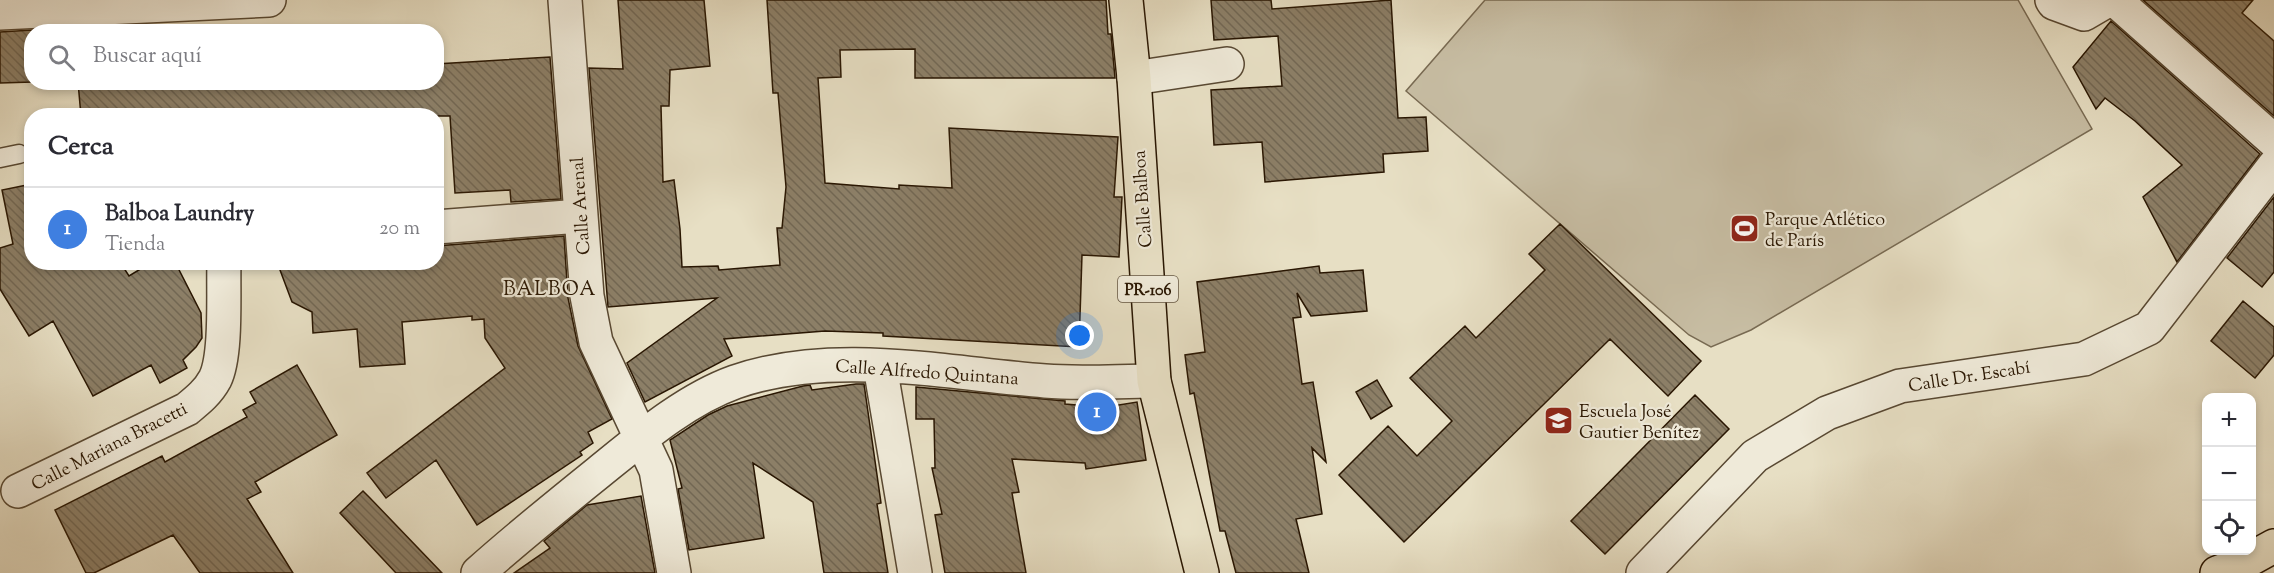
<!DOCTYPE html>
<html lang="es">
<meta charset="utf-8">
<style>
:root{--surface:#fff;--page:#f2f2f3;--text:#2b2b33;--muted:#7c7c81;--line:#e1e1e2;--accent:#8f2418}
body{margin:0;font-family:"Sorts Mill Goudy",serif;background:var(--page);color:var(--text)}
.controls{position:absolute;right:18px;bottom:18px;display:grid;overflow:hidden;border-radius:12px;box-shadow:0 3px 9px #0003}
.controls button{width:54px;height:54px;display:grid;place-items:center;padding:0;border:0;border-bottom:2px solid var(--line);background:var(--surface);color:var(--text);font:30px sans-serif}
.you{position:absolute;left:1080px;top:336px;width:21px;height:21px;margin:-15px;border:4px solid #fff;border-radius:50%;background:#1a73e8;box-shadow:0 0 0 9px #1a73e833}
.badge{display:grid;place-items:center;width:39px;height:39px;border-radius:50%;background:var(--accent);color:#fff;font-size:20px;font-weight:700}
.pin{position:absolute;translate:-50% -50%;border:3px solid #fff;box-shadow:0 2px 6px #0006}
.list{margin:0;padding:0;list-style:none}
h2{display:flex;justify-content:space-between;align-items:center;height:78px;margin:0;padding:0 24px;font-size:26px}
h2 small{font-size:20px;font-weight:400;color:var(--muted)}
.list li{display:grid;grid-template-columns:39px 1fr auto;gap:18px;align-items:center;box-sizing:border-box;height:84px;padding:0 24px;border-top:2px solid var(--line)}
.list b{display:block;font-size:22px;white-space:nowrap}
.list p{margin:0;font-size:20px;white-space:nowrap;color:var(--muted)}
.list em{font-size:20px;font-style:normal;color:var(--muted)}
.icon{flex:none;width:33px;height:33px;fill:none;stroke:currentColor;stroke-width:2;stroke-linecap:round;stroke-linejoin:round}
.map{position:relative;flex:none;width:2274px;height:573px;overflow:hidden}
.search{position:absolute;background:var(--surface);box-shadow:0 3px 9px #0003;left:24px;top:24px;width:420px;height:66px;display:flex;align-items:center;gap:15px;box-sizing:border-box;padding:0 21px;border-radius:24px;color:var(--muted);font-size:22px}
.panel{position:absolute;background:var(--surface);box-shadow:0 3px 9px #0003;left:24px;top:108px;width:420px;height:162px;border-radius:24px}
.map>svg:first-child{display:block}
.grass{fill:#c7bda3;stroke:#786a52;stroke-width:1.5}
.building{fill:url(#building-back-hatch);stroke:#291602;stroke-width:1.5}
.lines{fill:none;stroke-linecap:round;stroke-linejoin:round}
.service-casing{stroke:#584832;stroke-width:21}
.minor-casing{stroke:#584832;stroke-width:36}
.primary-casing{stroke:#291602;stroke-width:36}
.service{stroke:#efead9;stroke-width:18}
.minor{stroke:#efead9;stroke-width:33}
.primary{stroke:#e7dfc4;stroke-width:33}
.labels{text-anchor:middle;stroke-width:4.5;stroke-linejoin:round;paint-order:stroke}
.shield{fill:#efead9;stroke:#645642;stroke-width:1.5}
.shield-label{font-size:16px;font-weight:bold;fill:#291602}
.street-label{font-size:18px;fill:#291602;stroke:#efead9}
.poi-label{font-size:18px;fill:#291602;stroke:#efead9;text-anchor:start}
.neighbourhood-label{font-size:20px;letter-spacing:1.5px;fill:#291602;stroke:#efead9}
</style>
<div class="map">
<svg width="2274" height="573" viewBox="0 0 2274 573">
<defs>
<pattern id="building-back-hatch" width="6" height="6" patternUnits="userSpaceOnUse" patternTransform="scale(1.5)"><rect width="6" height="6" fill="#8c7f67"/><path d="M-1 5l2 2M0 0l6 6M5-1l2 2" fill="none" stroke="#726753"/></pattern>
</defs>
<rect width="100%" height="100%" fill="#e7dfc4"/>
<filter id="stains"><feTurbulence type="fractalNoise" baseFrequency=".00333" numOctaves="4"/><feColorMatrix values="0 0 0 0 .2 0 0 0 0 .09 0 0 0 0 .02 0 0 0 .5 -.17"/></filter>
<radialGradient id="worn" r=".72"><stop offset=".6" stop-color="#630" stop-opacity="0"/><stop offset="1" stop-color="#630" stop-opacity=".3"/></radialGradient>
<path class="grass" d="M1485,0H2018L2092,129L1751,330L1711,347L1689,335L1406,91Z"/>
<path class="building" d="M618,0H704L710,66L670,70L669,106H661L663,182L674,180L680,229L682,267L718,266L719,270L780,265L777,228H782L786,187L778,93H773L767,0H1106L1108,34H1111L1115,78H915V49L840,50L841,77L818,78L825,183L899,189V185L952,188L949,128L1118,137L1114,197H1122L1119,257L1082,255L1079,347L883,336V333L825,331L724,339L732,356L645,402L627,363L717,298L608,307L589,68L623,69Z
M1211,0H1271L1272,9L1391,0L1398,118L1426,117L1428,151L1383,154L1384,172L1265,182L1262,142L1214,145L1211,90L1282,86L1278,36L1214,40Z
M2143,0H2253L2242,13L2274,41V116Z
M2111,21L2260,154L2177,262L2143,197L2182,165L2135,121L2105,98L2096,109L2073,67Z
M32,30V82L0,83V32Z
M550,57L561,199L511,202L510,190L455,193L450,116H81L78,82H436V64Z
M32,184V262H120L129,276L152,262H175L201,313L202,338L196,347L183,360L187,368L160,383L151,365L93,396L53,321L29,336L0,289V248L13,244L2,190Z
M2274,197V272L2262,287L2227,258Z
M1560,224L1701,361L1668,396L1610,339L1404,542L1339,475L1388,426L1417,456L1452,421L1410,378L1465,326L1476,338L1545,270L1529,254Z
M564,236L568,298L578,346L612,419L588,432L593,443L580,452L582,455L477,525L436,460L386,498L367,473L505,368L485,338L484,319L472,320V316L402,322L405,364L360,367L357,329L313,333L312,312L292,302L277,262H436V246Z
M1319,266L1320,273L1363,270L1367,311L1311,316L1297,293L1301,317L1293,318L1302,384L1313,382L1326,462L1312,448L1322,514L1296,519L1309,573H1236L1225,531H1220L1194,393L1190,394L1185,355L1205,352L1197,282Z
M2243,301L2274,327V355L2255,378L2211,341Z
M297,365L337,435L255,482L261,492L247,499L293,573H200L173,535L94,573H86L55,510L162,456L165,462L247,417L243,410L256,403L250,392Z
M1377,380L1392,406L1371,419L1356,392Z
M856,384H864L881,503L877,504L888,573H824L813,502L753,463L764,538L689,550L678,489L682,488L670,440L708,415L727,406L803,386L810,385L812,390Z
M916,387L1065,401V404L1076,405L1075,412L1137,402L1146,460L1086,469L1085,463L1012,459L1019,492L1012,493L1026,573H945L935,515L942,514L932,468H935L934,419H916Z
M1695,395L1729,429L1605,554L1571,521Z
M363,491L370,498L442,573H396L340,513Z
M641,496L655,573H514L550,548L544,541L587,505Z"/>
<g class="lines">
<defs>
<path id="service" d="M0,158L19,154"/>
<path id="minor" d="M565,0L587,296L596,342L656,470L674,573
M2052,0L2054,3L2084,14L2108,0
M2115,0L2274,141
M0,13L269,0
M1134,78L1227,64
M436,227L580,216
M880,366L915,573
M18,491L187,409C198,400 208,392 215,379C227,355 223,291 224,262
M478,573C517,538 558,505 599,472C640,439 685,400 735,382C832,348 945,373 1045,381C1081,384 1118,381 1154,381
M1643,573L1755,456L1827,413L1900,386L2084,359L2149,328L2274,166"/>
<path id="primary" d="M1126,0L1134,78L1154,381L1202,573
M2217,573L2243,563L2274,546"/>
</defs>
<use href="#service" class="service-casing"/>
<use href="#minor" class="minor-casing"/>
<use href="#primary" class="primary-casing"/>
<use href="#service" class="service"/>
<use href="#minor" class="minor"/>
<use href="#primary" class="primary"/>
</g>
<defs>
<symbol id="stadium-square" viewBox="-11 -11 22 22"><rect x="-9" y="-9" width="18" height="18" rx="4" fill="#8f2418" stroke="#efead9"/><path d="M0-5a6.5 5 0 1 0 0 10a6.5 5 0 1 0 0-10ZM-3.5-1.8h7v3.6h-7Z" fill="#fff"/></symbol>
<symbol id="school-square" viewBox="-11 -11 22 22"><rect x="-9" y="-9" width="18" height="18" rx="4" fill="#8f2418" stroke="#efead9"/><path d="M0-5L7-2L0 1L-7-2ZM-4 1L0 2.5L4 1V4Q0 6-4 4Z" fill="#fff"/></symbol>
</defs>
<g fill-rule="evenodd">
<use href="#stadium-square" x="1728" y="212" width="33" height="33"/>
<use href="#school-square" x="1542" y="404" width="33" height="33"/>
</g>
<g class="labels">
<rect class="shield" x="1118" y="276" width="60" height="26" rx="4.5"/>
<g class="shield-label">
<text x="1148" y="295">PR-106</text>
</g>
<g class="street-label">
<text transform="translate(1142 199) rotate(-94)" y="6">Calle Balboa</text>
<text transform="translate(580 206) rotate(-94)" y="6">Calle Arenal</text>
<text transform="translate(927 372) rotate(4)" y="6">Calle Alfredo Quintana</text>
<text transform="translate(1969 376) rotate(-9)" y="6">Calle Dr. Escabí</text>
<text transform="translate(109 446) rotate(-27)" y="6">Calle Mariana Bracetti</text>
</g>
<g class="poi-label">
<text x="1765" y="225">Parque Atlético<tspan x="1765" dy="21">de París</tspan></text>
<text x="1579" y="417">Escuela José<tspan x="1579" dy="21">Gautier Benítez</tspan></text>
</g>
<g class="neighbourhood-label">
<text x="550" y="295">BALBOA</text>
</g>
</g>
<rect width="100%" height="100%" filter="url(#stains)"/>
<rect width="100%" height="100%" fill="url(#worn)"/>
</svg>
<div class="controls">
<button>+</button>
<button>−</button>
<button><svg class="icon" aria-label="locate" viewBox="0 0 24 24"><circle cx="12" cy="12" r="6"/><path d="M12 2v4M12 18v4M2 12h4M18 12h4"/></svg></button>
</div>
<div class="you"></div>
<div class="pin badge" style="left:1097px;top:412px;background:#3f7fe0">1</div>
<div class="search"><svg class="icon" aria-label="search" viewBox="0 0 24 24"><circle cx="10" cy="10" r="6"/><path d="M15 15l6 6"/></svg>Buscar aquí</div>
<section class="panel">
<h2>Cerca<small></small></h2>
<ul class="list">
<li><span class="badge" style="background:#3f7fe0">1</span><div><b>Balboa Laundry</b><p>Tienda</p></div><em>20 m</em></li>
</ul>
</section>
</div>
